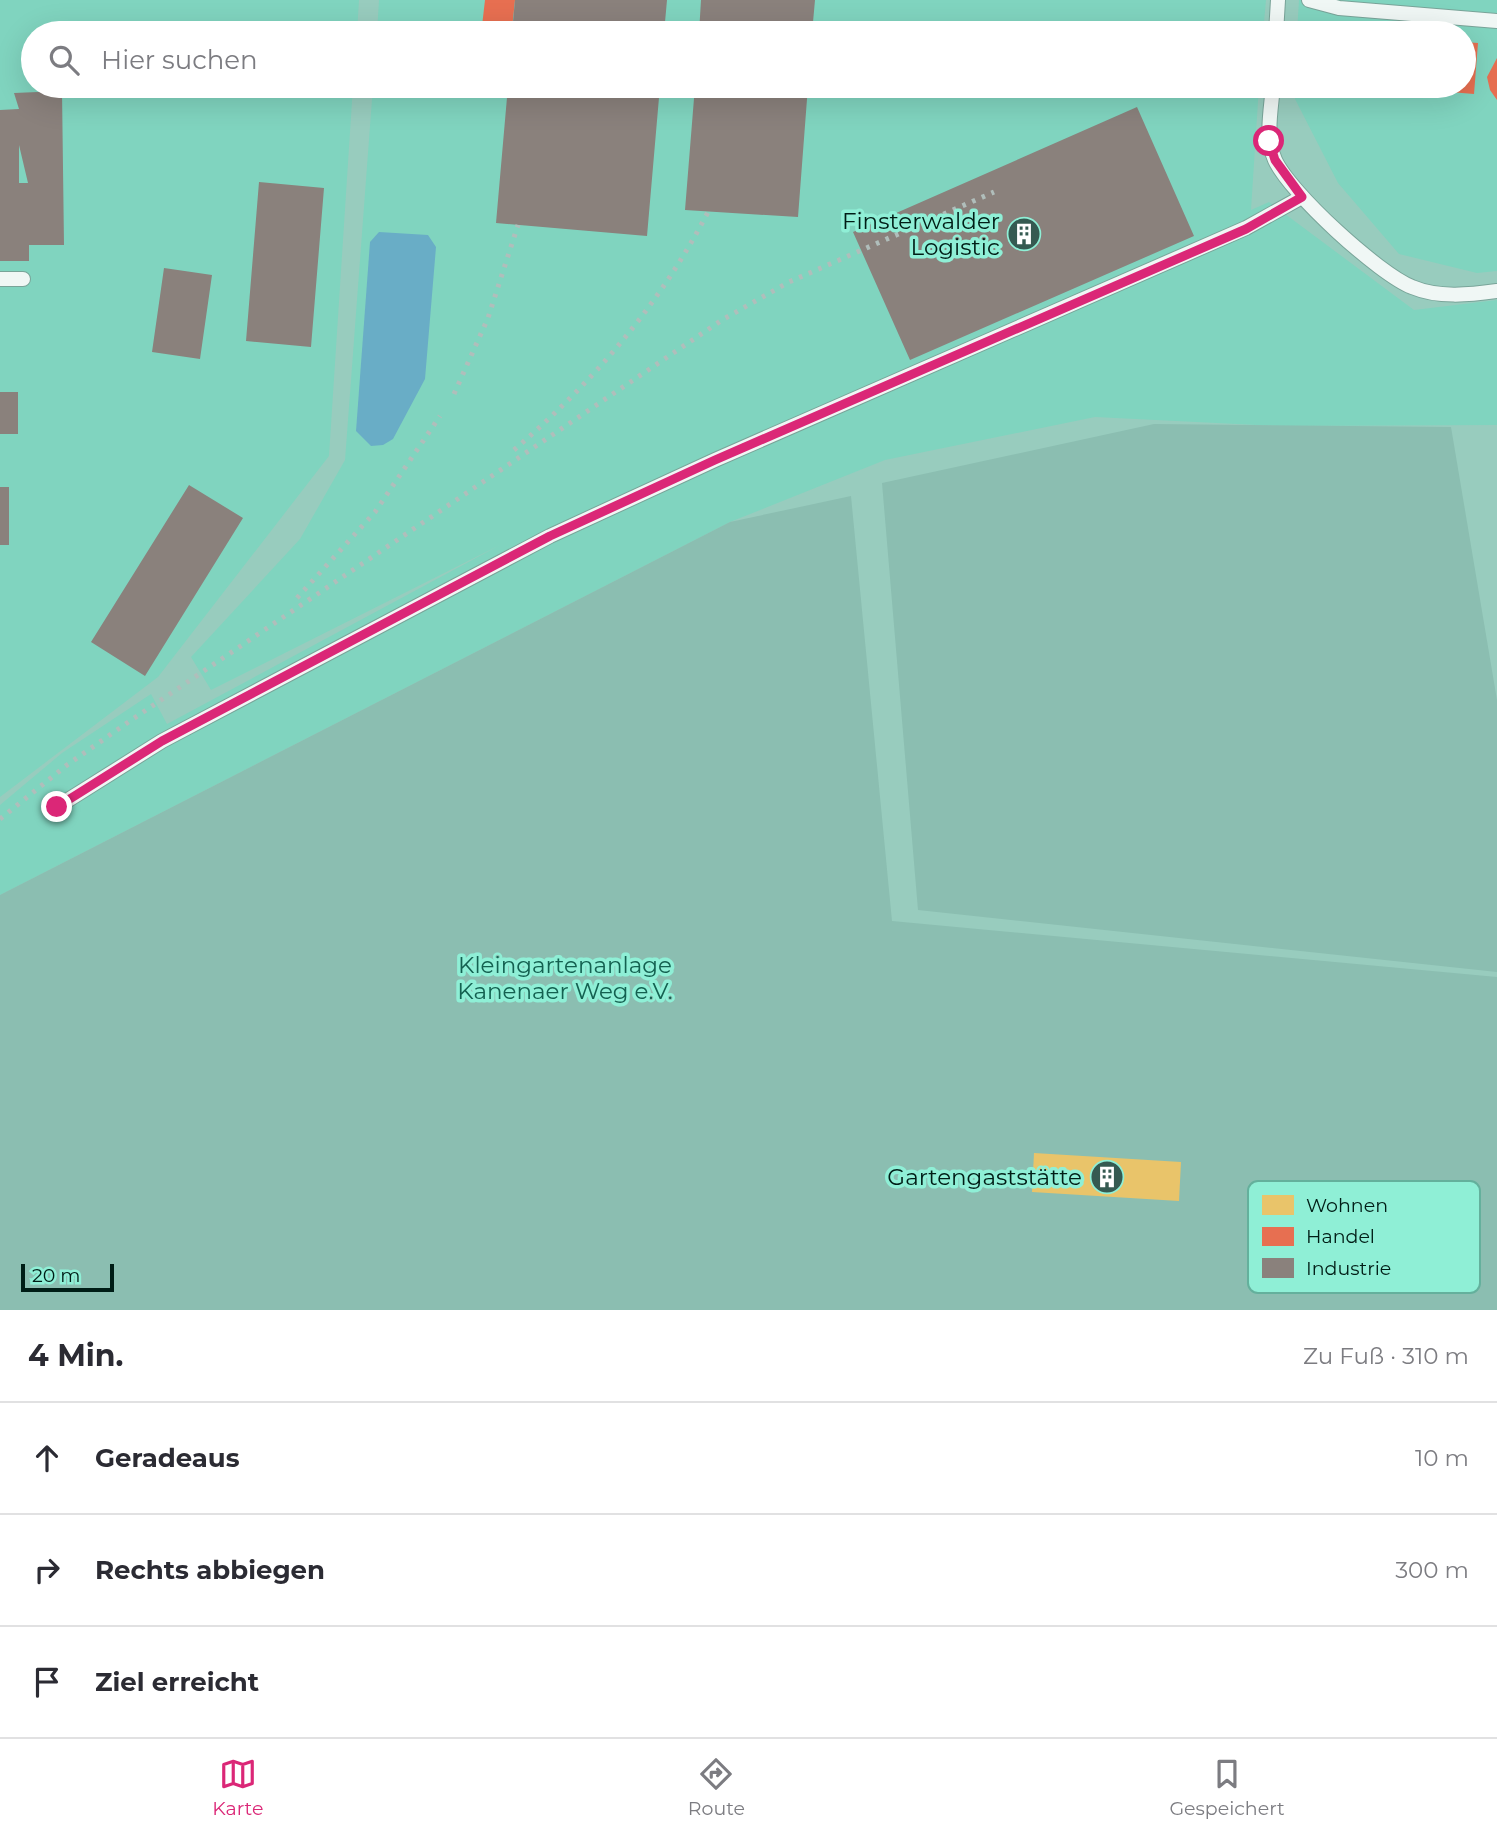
<!DOCTYPE html>
<html lang="de">
<meta charset="utf-8">
<style>
:root{--surface:#fff;--page:#f2f2f3;--text:#2b2b33;--muted:#7c7c81;--line:#e1e1e2;--accent:#db2777}
body{margin:0;font-family:Montserrat,sans-serif;background:var(--page);color:var(--text)}
.scale{position:absolute;left:21px;bottom:18px;width:93px;box-sizing:border-box;padding-left:7px;border:4px solid #001d16;border-top:0;font-size:19px;line-height:24px;white-space:nowrap;color:#001d16;-webkit-text-stroke:5px #8fefd6;paint-order:stroke}
.stop{position:absolute;width:21px;height:21px;margin:-16px;border:5px solid #db2777;border-radius:50%;background:#fff}
.stop.end{background:#db2777;border-color:#fff;box-shadow:0 2px 7px #0008}
.list{margin:0;padding:0;list-style:none}
h2{display:flex;justify-content:space-between;align-items:center;height:91px;margin:0;padding:0 28px;font-size:30px}
h2 small{font-size:23px;font-weight:400;color:var(--muted)}
.list li{display:grid;grid-template-columns:46px 1fr auto;gap:21px;align-items:center;box-sizing:border-box;height:112px;padding:0 28px;border-top:2px solid var(--line)}
.list b{display:block;font-size:26px;white-space:nowrap}
.list em{font-size:23px;font-style:normal;color:var(--muted)}
.icon{flex:none;width:38px;height:38px;fill:none;stroke:currentColor;stroke-width:2;stroke-linecap:round;stroke-linejoin:round}
.map{position:relative;flex:none;width:1497px;height:1310px;overflow:hidden}
.search{position:absolute;background:var(--surface);box-shadow:0 7px 28px #0002;left:21px;right:21px;top:21px;height:77px;display:flex;align-items:center;gap:18px;box-sizing:border-box;padding:0 24px;border-radius:38px;color:var(--muted);font-size:26px}
.sheet{height:427px;background:var(--surface)}
nav{display:flex;justify-content:space-around;align-items:center;box-sizing:border-box;height:98px;border-top:2px solid var(--line);background:var(--surface);font-size:19px;color:var(--muted)}
nav a{display:grid;justify-items:center;gap:4px}
nav .on{color:var(--accent)}
.map>svg:first-child{display:block}
.built{fill:#80d4bf}
.green{fill:#8bbeb1}
.water{fill:#69adc6}
.homes{fill:#e9c46a}
.shops{fill:#e76f51}
.industry{fill:#8a817c;fill-rule:evenodd}
.lines{fill:none;stroke-linecap:round;stroke-linejoin:round}
.lane-casing{stroke:#79a499;stroke-width:16}
.lane{stroke:#f0f7f5;stroke-width:14}
.rail{stroke:#b0bebb;stroke-width:5;stroke-dasharray:3.5 7;stroke-linecap:butt}
.route{stroke:#db2777;stroke-width:9}
.labels{text-anchor:middle;stroke-width:7;stroke-linejoin:round;paint-order:stroke}
.poi-label{font-size:23px;fill:#001d16;stroke:#8fefd6;text-anchor:end}
.park-label{font-size:23px;fill:#146050;stroke:#8fefd6}
.key{fill:#8fefd6;stroke:#64b09c;stroke-width:2}
.key-label{font-size:19px;fill:#001d16}
</style>
<div class="map">
<svg width="1497" height="1310" viewBox="0 0 1497 1310">
<rect width="100%" height="100%" fill="#98ccbe"/>
<path class="built" d="M0,0H359L357,33H33V86H353L329,456L158,677L0,797Z
M379,0H1266L1263,33H377Z
M1299,0H1497V271L1477,273L1399,254L1338,183L1295,99L1296,86H1464V33H1297Z
M373,86H1259L1251,210L1269,202L1414,310L1497,300V425L1279,426L1095,417L885,460L730,522L0,895V805L62,753L151,694L167,724L500,545L211,690L191,657L300,539L345,460Z"/>
<path class="green" d="M1154,424L1451,427L1497,700V972L918,910L882,483Z
M851,496L892,921L1497,977V1310H0V895L730,522Z"/>
<path class="water" d="M379,232L428,235L436,247L425,379L393,439L383,445L371,446L356,431L370,242Z"/>
<path class="homes" d="M1034,1153L1181,1162L1179,1201L1032,1192Z"/>
<path class="shops" d="M485,0H515L512,29L482,26Z
M1464,42L1478,43L1474,94L1438,91V86H1464Z
M1497,58V100L1490,90L1487,77Z"/>
<path class="industry" d="M515,0H667L664,33H512Z
M701,0H815L812,33H699Z
M508,86H660L647,236L496,223Z
M695,86H808L798,217L685,210Z
M62,91L64,245H29V261H0V110L19,109L14,93ZM19,145L28,183H19Z
M1137,107L1194,236L910,360L853,232Z
M259,182L324,188L311,347L246,341Z
M164,268L212,275L200,359L152,352Z
M0,392H18V434H0Z
M189,485L243,518L145,676L91,642Z
M0,487H9V545H0Z"/>
<g class="lines">
<defs>
<path id="lane" d="M1309,0L1339,8L1497,21
M1276,33L1278,0
M1273,86C1271,110 1265,138 1275,160C1290,193 1379,274 1412,287C1438,298 1469,295 1497,291
M0,279H23
M57,807L162,741L550,536L715,460L1246,228L1302,197"/>
</defs>
<use href="#lane" class="lane-casing"/>
<use href="#lane" class="lane"/>
<path class="rail" d="M454,394L488,318L518,225
M514,450C594,381 659,306 708,212
M297,598L375,512L440,416
M0,819L67,765L127,723L722,320L789,282L994,192"/>
</g>
<g class="lines">
<path class="route" d="M57,807L162,741L550,536L715,460L1246,229L1302,197L1275,160L1269,141"/>
</g>
<defs>
<symbol id="building-disc" viewBox="-11 -11 22 22"><circle r="9.5" fill="#355a51" stroke="#8fefd6"/><path d="M-4-6H4V6H1V3H-1V6H-4ZM-2.5-4.3h1.7v1.8h-1.7ZM.8-4.3h1.7v1.8H.8ZM-2.5-1h1.7V.8h-1.7ZM.8-1h1.7V.8H.8Z" fill="#fff"/></symbol>
</defs>
<g fill-rule="evenodd">
<use href="#building-disc" x="1005" y="215" width="38" height="38"/>
<use href="#building-disc" x="1088" y="1158" width="38" height="38"/>
</g>
<g class="labels">
<g class="poi-label">
<text x="1000" y="229">Finsterwalder<tspan x="1000" dy="26">Logistic</tspan></text>
<text x="1082" y="1185">Gartengaststätte</text>
</g>
<g class="park-label">
<text x="565" y="973">Kleingartenanlage<tspan x="565" dy="26">Kanenaer Weg e.V.</tspan></text>
</g>
</g>
<rect x="1248" y="1181" width="232" height="112" rx="10" class="key"/>
<rect x="1262" y="1195" width="32" height="20" fill="#e9c46a"/>
<rect x="1262" y="1227" width="32" height="19" fill="#e76f51"/>
<rect x="1262" y="1258" width="32" height="20" fill="#8a817c"/>
<g class="key-label">
<text x="1306" y="1212">Wohnen</text>
<text x="1306" y="1243">Handel</text>
<text x="1306" y="1275">Industrie</text>
</g>
</svg>
<div class="scale">20 m</div>
<div class="stop" style="left:1269px;top:141px"></div>
<div class="stop end" style="left:57px;top:807px"></div>
<div class="search"><svg class="icon" aria-label="search" viewBox="0 0 24 24"><circle cx="10" cy="10" r="6"/><path d="M15 15l6 6"/></svg>Hier suchen</div>
</div>
<section class="sheet">
<h2>4 Min.<small>Zu Fuß · 310 m</small></h2>
<ul class="list">
<li><svg class="icon" aria-label="ahead" viewBox="0 0 24 24"><path d="M12 20V5M6 11l6-6 6 6"/></svg><div><b>Geradeaus</b></div><em>10 m</em></li>
<li><svg class="icon" aria-label="right" viewBox="0 0 24 24"><path d="M7 20v-9h11M14 6l5 5-5 5"/></svg><div><b>Rechts abbiegen</b></div><em>300 m</em></li>
<li><svg class="icon" aria-label="arrive" viewBox="0 0 24 24"><path d="M6 21V4h12l-3 4 3 4H6"/></svg><div><b>Ziel erreicht</b></div></li>
</ul>
</section>
<nav>
<a class="on"><svg class="icon" aria-label="map" viewBox="0 0 24 24"><path d="M3 6l6-2 6 2 6-2v14l-6 2-6-2-6 2zM9 4v14M15 6v14"/></svg>Karte</a>
<a><svg class="icon" aria-label="directions" viewBox="0 0 24 24"><path d="M12 3l9 9-9 9-9-9zM9 14v-3h6M13 9l2 2-2 2"/></svg>Route</a>
<a><svg class="icon" aria-label="saved" viewBox="0 0 24 24"><path d="M7 4h10v16l-5-4-5 4z"/></svg>Gespeichert</a>
</nav>
